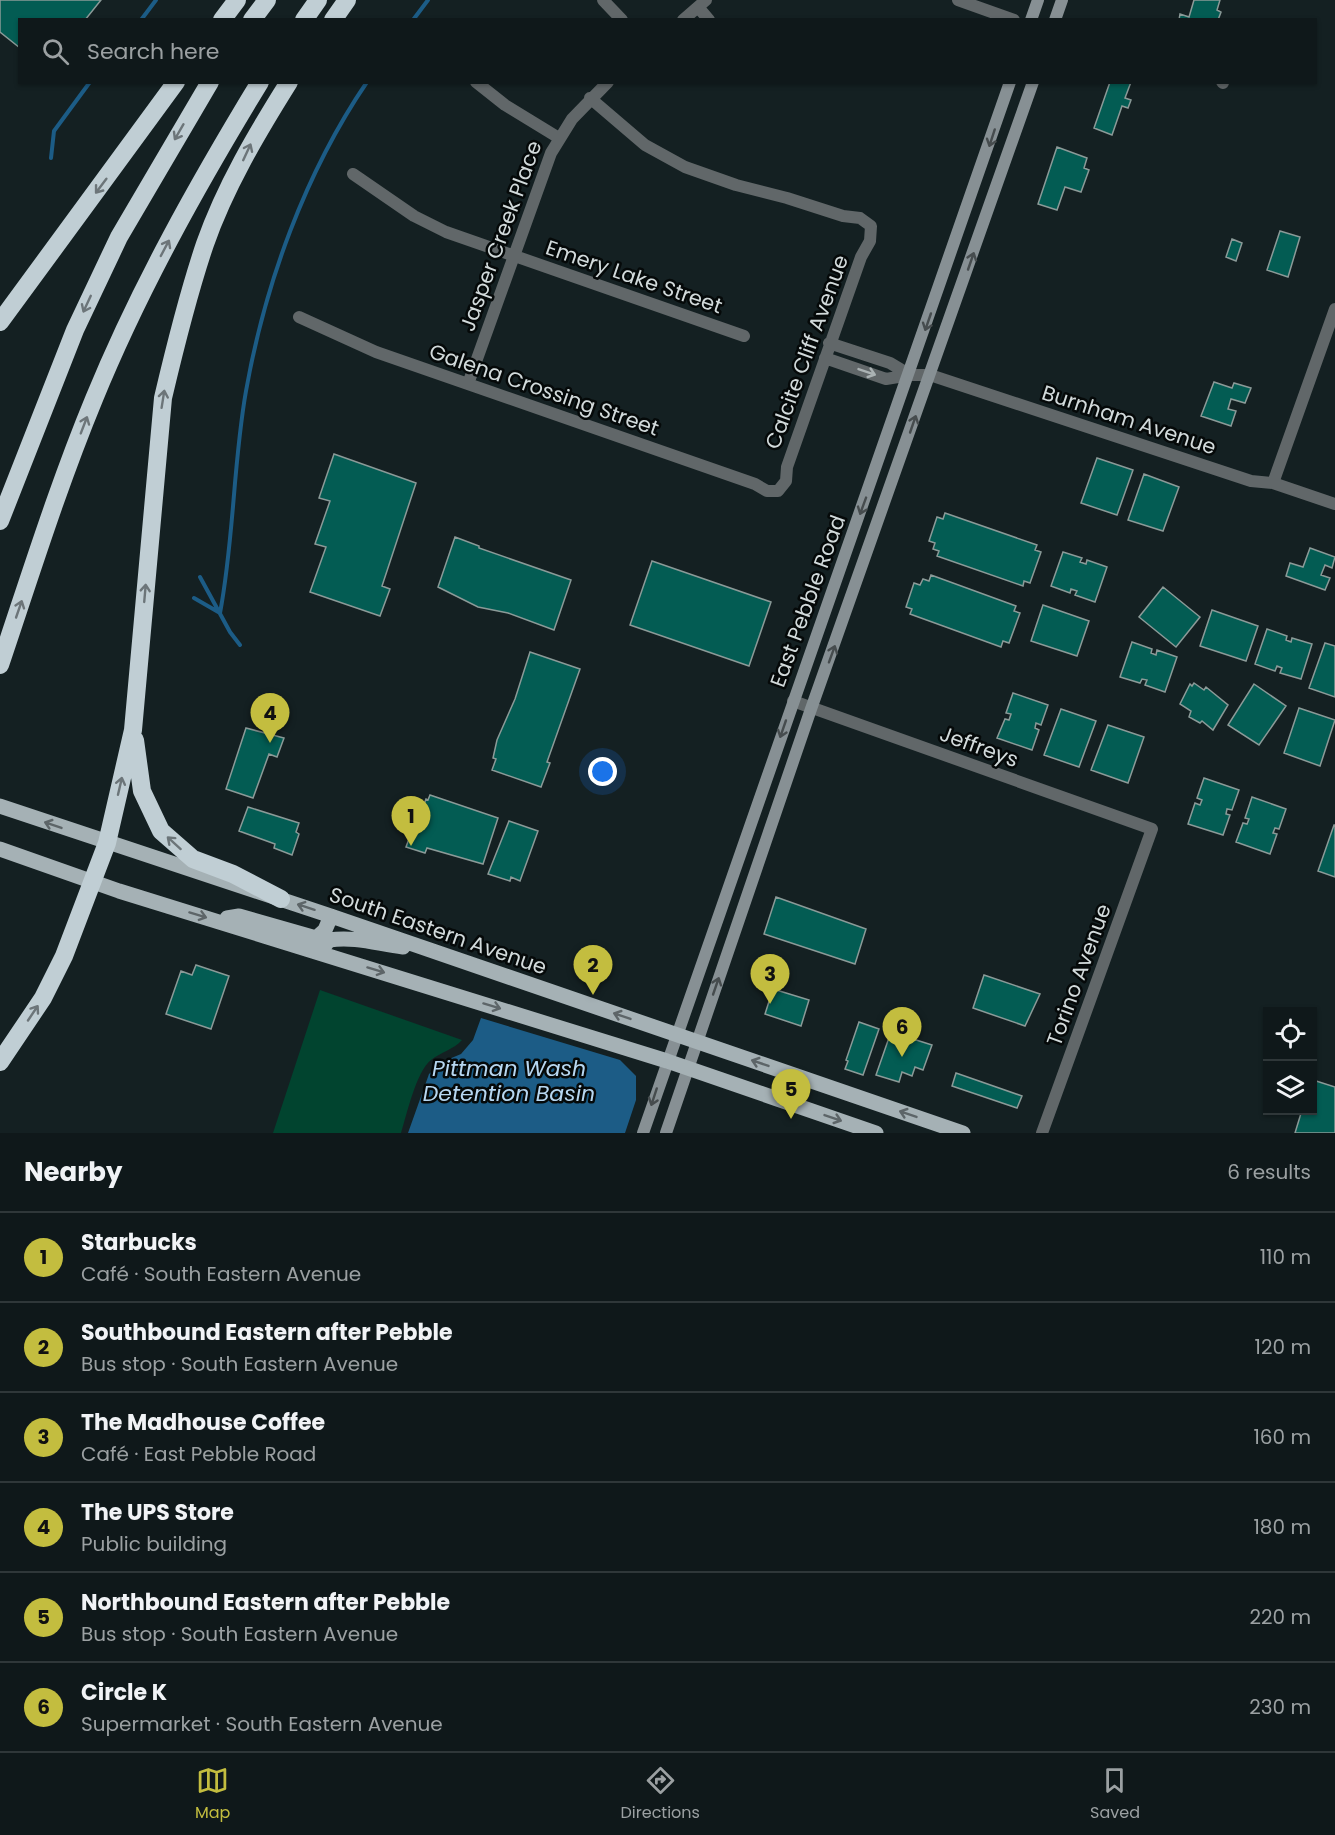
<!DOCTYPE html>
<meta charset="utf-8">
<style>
:root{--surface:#0f181a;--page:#1d2527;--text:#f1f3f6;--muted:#9ba0a2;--line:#2f3739;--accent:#c3bd3f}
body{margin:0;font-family:Poppins,sans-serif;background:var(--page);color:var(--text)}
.controls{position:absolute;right:18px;bottom:18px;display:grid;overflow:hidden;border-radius:0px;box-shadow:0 2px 4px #0004}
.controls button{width:54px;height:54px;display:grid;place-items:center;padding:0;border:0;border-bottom:2px solid var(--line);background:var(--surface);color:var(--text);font:30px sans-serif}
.you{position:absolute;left:603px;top:772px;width:21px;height:21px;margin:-15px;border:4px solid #fff;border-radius:50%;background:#1a73e8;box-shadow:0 0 0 9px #1a73e833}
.badge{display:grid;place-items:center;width:39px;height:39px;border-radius:50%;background:var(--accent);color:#111;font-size:20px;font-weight:700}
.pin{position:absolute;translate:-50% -50px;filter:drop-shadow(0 2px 3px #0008)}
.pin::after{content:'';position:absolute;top:32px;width:21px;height:18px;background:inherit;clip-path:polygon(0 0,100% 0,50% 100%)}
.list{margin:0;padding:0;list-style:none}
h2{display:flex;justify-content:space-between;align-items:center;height:78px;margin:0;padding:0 24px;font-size:26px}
h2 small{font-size:20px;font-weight:400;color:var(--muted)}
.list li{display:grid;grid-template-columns:39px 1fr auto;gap:18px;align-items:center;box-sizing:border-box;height:90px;padding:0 24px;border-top:2px solid var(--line)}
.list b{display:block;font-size:22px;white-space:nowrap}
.list p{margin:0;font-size:20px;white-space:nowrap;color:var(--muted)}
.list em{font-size:20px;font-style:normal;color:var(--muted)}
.icon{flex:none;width:33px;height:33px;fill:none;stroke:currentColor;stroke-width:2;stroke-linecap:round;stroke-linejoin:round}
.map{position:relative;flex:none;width:1335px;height:1133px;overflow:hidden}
.search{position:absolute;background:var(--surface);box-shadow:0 2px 4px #0004;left:18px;right:18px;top:18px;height:66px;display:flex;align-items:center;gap:15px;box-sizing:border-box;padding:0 21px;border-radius:0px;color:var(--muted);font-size:22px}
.sheet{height:618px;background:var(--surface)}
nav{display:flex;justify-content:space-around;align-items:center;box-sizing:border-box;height:84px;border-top:2px solid var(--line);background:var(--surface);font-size:16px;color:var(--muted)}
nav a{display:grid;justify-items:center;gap:3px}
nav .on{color:var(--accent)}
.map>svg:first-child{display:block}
.green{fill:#01442f}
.water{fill:#1c5c86}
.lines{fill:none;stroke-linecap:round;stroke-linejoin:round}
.stream{stroke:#1c5c86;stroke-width:4}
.building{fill:#035c53;stroke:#8b9a98;stroke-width:1.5}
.minor{stroke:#616769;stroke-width:12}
.secondary{stroke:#879094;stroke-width:12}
.primary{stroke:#a5b1b5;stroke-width:15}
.motorway{stroke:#c0ced4;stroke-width:18}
.oneway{stroke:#6c7579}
.oneway2{stroke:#464c4e}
.oneway3{stroke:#aab2b3}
.oneway4{stroke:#5d6568}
.labels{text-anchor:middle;stroke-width:5;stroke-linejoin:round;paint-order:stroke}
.street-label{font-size:21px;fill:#d2dadb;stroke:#050909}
.water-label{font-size:22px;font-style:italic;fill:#b7d7f1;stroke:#050909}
</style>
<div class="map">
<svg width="1335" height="1133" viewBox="0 0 1335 1133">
<rect width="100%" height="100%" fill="#142022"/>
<path class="green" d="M320,990L462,1040C453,1050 441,1052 431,1060C416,1072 407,1114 401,1133H273Z"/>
<path class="water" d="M481,1018L620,1060L636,1076V1100L625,1133H408L429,1074L442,1062L461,1054L473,1040Z"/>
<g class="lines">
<path class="stream" d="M141,20L156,0
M413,20L428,0
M51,158L54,131L90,82
M200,577L230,632L240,645
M194,598L220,613
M220,613C234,540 233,464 246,391C265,284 305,173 367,82"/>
</g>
<path class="building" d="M0,0H101L85,20H20V48L0,32Z
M1194,0H1220L1217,10L1221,12L1218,20H1179L1180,14L1189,17Z
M1110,82H1131L1125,98L1131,100L1128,108L1122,106L1112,135L1094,128Z
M1057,147L1087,158L1084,168L1089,170L1081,192L1065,187L1057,210L1038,204Z
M1280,231L1300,237L1288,277L1267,270Z
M1232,239L1242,243L1236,261L1226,257Z
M1214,382L1232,388L1234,383L1251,388L1245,403L1231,399L1228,409L1236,411L1231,426L1201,416Z
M334,454L416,483L382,586L390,589L380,616L310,592L326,547L315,544L330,501L319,498Z
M1097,458L1133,470L1117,515L1081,503Z
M1144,474L1179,487L1163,531L1128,520Z
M945,513L1037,545L1035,550L1041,552L1030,583L1024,581L1023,586L937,556L939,551L933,549L935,543L929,541L937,517L943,519Z
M455,537L479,546V548L571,580L554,630L508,613L478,607L438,587Z
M1310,548L1335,557L1332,568L1325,565L1321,575L1330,578L1325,590L1286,576L1290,563L1303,567Z
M1063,552L1082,558L1080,562L1086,564L1087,560L1107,567L1095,602L1075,595L1077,591L1071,589L1070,593L1051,586Z
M652,561L771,602L749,666L630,625Z
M931,575L1016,606L1014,611L1020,613L1009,643L1003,641L1001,647L910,614L912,609L906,607L914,583L920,585L923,579L929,581Z
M1163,587L1200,617L1176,647L1139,617Z
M1043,605L1089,621L1077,656L1031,641Z
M1212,610L1258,626L1246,661L1200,646Z
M1267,629L1287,636L1286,640L1291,642L1292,638L1312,644L1301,679L1280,673L1282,668L1277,666L1275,671L1255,664Z
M1132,642L1152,649L1151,653L1156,655L1157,650L1177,657L1165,692L1145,685L1147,680L1142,679L1140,683L1120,677Z
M1325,643L1335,646V697L1309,688Z
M530,652L580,669L547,762L550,763L541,787L492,770L496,759L493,758L497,740L515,699Z
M1194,683L1204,690L1206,687L1228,705L1213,730L1202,721L1200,723L1189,717L1191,711L1180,704L1190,684L1192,686Z
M1254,684L1286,706L1259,745L1228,725Z
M1013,693L1048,705L1041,725L1036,723L1035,728L1039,730L1032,750L997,738L1005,719L1009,720L1011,714L1006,713Z
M1299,708L1335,720L1320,766L1284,753Z
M1061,709L1096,721L1079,767L1044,755Z
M1108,725L1144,737L1128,783L1091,770Z
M246,728L284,738L277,757L269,754L253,798L226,789Z
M1204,778L1239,790L1232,810L1227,809L1226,814L1230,815L1223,835L1188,824L1195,803L1200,805L1202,800L1197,798Z
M430,795L498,818L483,864L427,848L425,853L406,847L414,825L416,826L426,799L428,800Z
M1252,797L1286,809L1279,829L1275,828L1273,833L1277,834L1270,854L1236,842L1243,823L1247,824L1249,819L1245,818Z
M248,807L299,823L296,832L299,834L292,855L274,848L275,844L239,831Z
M509,821L538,831L520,881L511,877L510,881L488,874Z
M1334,825H1335V877L1318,871Z
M776,897L866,929L855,964L764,934Z
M196,965L229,976L211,1029L166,1014L181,971L192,975Z
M984,975L1040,994L1025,1026L973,1008Z
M773,989L809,1000L801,1026L765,1014Z
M859,1022L879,1029L863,1075L845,1069L848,1061L846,1060Z
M891,1032L932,1045L923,1070L915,1067L912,1076L902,1072L899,1082L876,1075Z
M956,1073L1022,1096L1017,1108L952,1086Z
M1313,1080L1335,1087V1133H1295L1302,1110H1312Z"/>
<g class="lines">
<path class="minor" d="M603,0L622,20
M958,0L1014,20
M698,7L709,20
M683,20L706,0
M476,82L505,105L559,138
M1222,82L1223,83
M353,174L414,216L446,232L744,336
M299,317L376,352L755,484L767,491H778L786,481L787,467L861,257L870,241L871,226L860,218L843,216L787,198L736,185L685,167L645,145L590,98
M829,343L890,363L910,375
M825,358L886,379L910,375H930L1251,481L1273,483L1335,504
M468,384L551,153L572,119L608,82
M1273,483L1335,309
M793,701L1152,829L1042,1133"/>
<path class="secondary" d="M1031,20L1038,0
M1055,20L1062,0
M643,1133L1010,82
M666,1133L811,709L1033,82"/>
<path class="primary" d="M0,806L331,916L963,1133
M0,849L119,891L667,1061L876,1133
M227,918L239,916L316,938L325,930L331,916
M320,952L329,940C355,936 378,944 403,947"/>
<path class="motorway" d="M222,20L237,0
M252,20L267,0
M304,20L318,0
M333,20L347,0
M0,322L176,82
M0,521L75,330L119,237L210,82
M0,665C30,576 58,486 94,399C139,289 198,184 260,82
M135,740L142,791L161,831L193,859L233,874L281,899
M0,1062L43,998L64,956L107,843L133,730L163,398C175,347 188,294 205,244C225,187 257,133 289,82"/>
</g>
<defs><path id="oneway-shaft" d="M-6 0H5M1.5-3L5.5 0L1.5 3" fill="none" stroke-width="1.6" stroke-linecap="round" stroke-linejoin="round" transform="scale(1.5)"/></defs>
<g class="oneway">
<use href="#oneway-shaft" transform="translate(179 132) rotate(120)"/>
<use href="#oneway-shaft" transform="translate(247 152) rotate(-65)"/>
<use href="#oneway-shaft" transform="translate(101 186) rotate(127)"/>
<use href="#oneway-shaft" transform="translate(165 248) rotate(-62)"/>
<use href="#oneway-shaft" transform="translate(87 304) rotate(115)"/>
<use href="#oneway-shaft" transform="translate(163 399) rotate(-81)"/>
<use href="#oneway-shaft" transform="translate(84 425) rotate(-69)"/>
<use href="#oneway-shaft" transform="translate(145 593) rotate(-85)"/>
<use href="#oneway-shaft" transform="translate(19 609) rotate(-71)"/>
<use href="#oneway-shaft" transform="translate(120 786) rotate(-77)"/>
<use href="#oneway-shaft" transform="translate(174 843) rotate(-138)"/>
<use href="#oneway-shaft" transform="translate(33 1013) rotate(-56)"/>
</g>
<g class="oneway2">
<use href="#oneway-shaft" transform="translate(992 138) rotate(108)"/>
<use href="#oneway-shaft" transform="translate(971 261) rotate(-71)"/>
<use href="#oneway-shaft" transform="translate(928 322) rotate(109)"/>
<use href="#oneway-shaft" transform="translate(913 424) rotate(-71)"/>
<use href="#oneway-shaft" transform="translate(863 506) rotate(110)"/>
<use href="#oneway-shaft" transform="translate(832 654) rotate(-70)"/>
<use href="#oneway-shaft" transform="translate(783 729) rotate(109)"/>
<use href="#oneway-shaft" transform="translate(716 986) rotate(-71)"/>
<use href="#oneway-shaft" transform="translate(654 1097) rotate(108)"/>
</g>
<use class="oneway3" href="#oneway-shaft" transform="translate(867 372) rotate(19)"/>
<g class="oneway4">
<use href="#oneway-shaft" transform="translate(53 825) rotate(-161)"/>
<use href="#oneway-shaft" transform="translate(306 907) rotate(-162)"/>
<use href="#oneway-shaft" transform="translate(198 915) rotate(17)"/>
<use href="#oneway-shaft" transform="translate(376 970) rotate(17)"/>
<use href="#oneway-shaft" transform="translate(492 1006) rotate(17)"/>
<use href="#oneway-shaft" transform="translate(622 1016) rotate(-161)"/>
<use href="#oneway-shaft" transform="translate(760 1063) rotate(-161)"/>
<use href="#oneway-shaft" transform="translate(908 1114) rotate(-161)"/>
<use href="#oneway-shaft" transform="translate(833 1118) rotate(19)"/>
</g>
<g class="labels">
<g class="street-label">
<text transform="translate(501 236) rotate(-70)" y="7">Jasper Creek Place</text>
<text transform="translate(634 277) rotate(19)" y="7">Emery Lake Street</text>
<text transform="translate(807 352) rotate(-70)" y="7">Calcite Cliff Avenue</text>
<text transform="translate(544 390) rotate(19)" y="7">Galena Crossing Street</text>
<text transform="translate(1129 420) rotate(18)" y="7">Burnham Avenue</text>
<text transform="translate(808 601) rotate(-70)" y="7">East Pebble Road</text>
<text transform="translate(979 747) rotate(20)" y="7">Jeffreys</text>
<text transform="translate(438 931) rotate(19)" y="7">South Eastern Avenue</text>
<text transform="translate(1079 975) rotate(-70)" y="7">Torino Avenue</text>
</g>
<g class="water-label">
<text x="509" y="1076">Pittman Wash<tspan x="509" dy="25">Detention Basin</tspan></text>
</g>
</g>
</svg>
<div class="controls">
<button><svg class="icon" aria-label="locate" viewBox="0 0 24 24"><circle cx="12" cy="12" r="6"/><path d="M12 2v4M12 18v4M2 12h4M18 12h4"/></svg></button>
<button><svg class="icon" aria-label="layers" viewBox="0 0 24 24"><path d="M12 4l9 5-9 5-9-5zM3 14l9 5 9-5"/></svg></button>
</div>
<div class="you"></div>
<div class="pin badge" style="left:411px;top:846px">1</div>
<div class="pin badge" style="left:593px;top:995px">2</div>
<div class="pin badge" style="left:770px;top:1004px">3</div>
<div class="pin badge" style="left:270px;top:743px">4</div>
<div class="pin badge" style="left:791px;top:1119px">5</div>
<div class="pin badge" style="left:902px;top:1057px">6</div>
<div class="search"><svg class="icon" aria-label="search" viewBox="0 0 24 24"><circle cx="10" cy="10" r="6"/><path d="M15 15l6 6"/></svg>Search here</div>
</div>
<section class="sheet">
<h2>Nearby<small>6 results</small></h2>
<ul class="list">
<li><span class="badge">1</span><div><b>Starbucks</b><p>Café · South Eastern Avenue</p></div><em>110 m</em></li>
<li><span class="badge">2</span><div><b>Southbound Eastern after Pebble</b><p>Bus stop · South Eastern Avenue</p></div><em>120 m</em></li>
<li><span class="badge">3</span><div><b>The Madhouse Coffee</b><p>Café · East Pebble Road</p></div><em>160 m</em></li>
<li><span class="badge">4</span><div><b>The UPS Store</b><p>Public building</p></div><em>180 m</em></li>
<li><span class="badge">5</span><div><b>Northbound Eastern after Pebble</b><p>Bus stop · South Eastern Avenue</p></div><em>220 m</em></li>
<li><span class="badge">6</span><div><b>Circle K</b><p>Supermarket · South Eastern Avenue</p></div><em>230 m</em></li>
</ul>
</section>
<nav>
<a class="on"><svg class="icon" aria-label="map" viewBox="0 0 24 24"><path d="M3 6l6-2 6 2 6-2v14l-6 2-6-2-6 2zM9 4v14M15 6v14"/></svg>Map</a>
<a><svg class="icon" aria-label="directions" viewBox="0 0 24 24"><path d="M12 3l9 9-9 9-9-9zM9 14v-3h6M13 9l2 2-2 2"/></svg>Directions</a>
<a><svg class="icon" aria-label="saved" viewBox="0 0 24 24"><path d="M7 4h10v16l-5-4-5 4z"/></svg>Saved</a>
</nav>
